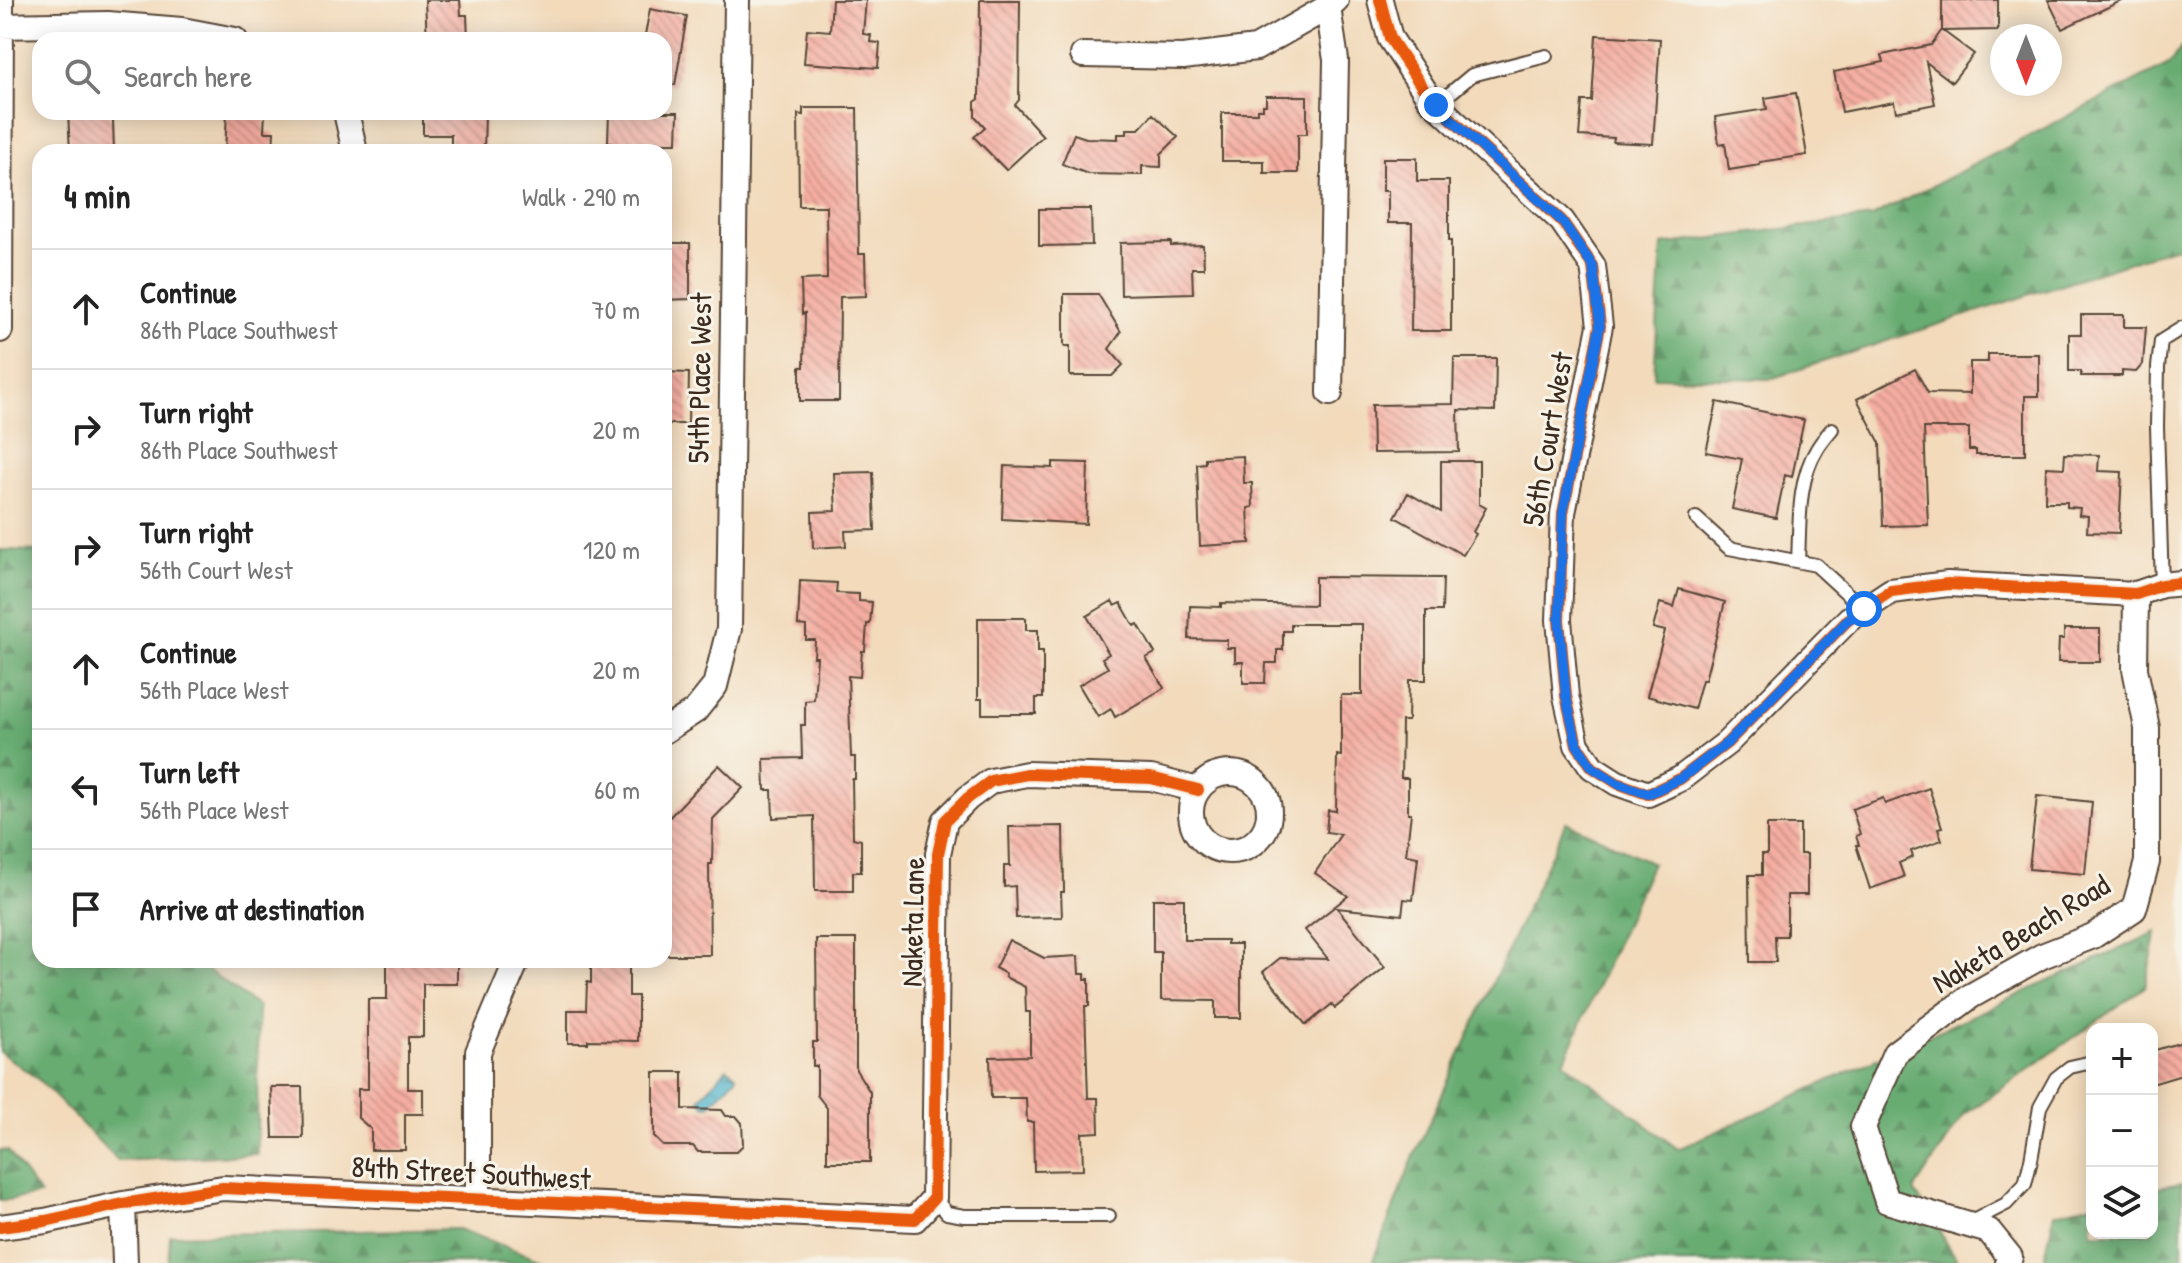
<!DOCTYPE html>
<meta charset="utf-8">
<style>
:root{--surface:#fff;--page:#f6f6f6;--text:#222;--muted:#767676;--line:#e0e0e0}
body{margin:0;font-family:"Patrick Hand",sans-serif;background:var(--page);color:var(--text)}
.controls{position:absolute;right:24px;bottom:24px;display:grid;overflow:hidden;border-radius:16px;box-shadow:0 4px 20px #0003}
.controls button{width:72px;height:72px;display:grid;place-items:center;padding:0;border:0;border-bottom:2px solid var(--line);background:var(--surface);color:var(--text);font:40px sans-serif}
.compass{position:absolute;left:1990px;top:24px;width:72px;height:72px;border-radius:50%;background:var(--surface);box-shadow:0 4px 20px #0003;rotate:180deg}
.stop{position:absolute;width:24px;height:24px;margin:-18px;border:6px solid #1a73e8;border-radius:50%;background:#fff}
.stop.end{background:#1a73e8;border-color:#fff;box-shadow:0 2px 8px #0008}
.list{margin:0;padding:0;list-style:none}
h2{display:flex;justify-content:space-between;align-items:center;height:104px;margin:0;padding:0 32px;font-size:34px}
h2 small{font-size:26px;font-weight:400;color:var(--muted)}
.list li{display:grid;grid-template-columns:52px 1fr auto;gap:24px;align-items:center;box-sizing:border-box;height:120px;padding:0 32px;border-top:2px solid var(--line)}
.list b{display:block;font-size:30px;white-space:nowrap}
.list p{margin:0;font-size:26px;white-space:nowrap;color:var(--muted)}
.list em{font-size:26px;font-style:normal;color:var(--muted)}
.icon{flex:none;width:44px;height:44px;fill:none;stroke:currentColor;stroke-width:2;stroke-linecap:round;stroke-linejoin:round}
.map{position:relative;flex:none;width:2182px;height:1263px;overflow:hidden}
.search{position:absolute;background:var(--surface);box-shadow:0 4px 20px #0003;left:32px;top:32px;width:640px;height:88px;display:flex;align-items:center;gap:20px;box-sizing:border-box;padding:0 28px;border-radius:24px;color:var(--muted);font-size:30px}
.panel{position:absolute;background:var(--surface);box-shadow:0 4px 20px #0003;left:32px;top:144px;width:640px;height:824px;border-radius:24px}
.map>svg:first-child{display:block}
.forest{fill:url(#forest-firs);stroke:#516b48;stroke-width:2}
.water{fill:url(#water-waves);stroke:#447075;stroke-width:2}
.building{fill:url(#building-back-hatch)}
.lines{fill:none;stroke-linecap:round;stroke-linejoin:round}
.service-casing{stroke:#564436;stroke-width:16}
.minor-casing{stroke:#564436;stroke-width:28}
.service{stroke:#fff;stroke-width:12}
.minor{stroke:#fff;stroke-width:24}
.cycleway-casing{stroke:#f7f3e8;stroke-width:17}
.cycleway{stroke:#e8590c;stroke-width:12}
.route{stroke:#1a73e8;stroke-width:10}
.labels{text-anchor:middle;stroke-width:6;stroke-linejoin:round;paint-order:stroke}
.street-label{font-size:30px;fill:#3b2a1e;stroke:#f7f3e8}
</style>
<div class="map">
<svg width="2182" height="1263" viewBox="0 0 2182 1263">
<defs>
<pattern id="forest-firs" width="22" height="20" patternUnits="userSpaceOnUse" patternTransform="scale(2)"><rect width="22" height="20" fill="#67ac72"/><path d="M5 1l3.5 6h-7zM16 11l3.5 6h-7z" fill="#568c5d"/></pattern>
<pattern id="water-waves" width="16" height="10" patternUnits="userSpaceOnUse" patternTransform="scale(2)"><rect width="16" height="10" fill="#4db5cc"/><path d="M0 5q4-4 8 0t8 0" fill="none" stroke="#4193a5"/></pattern>
<pattern id="building-back-hatch" width="6" height="6" patternUnits="userSpaceOnUse" patternTransform="scale(2)"><rect width="6" height="6" fill="#f5ada1"/><path d="M-1 5l2 2M0 0l6 6M5-1l2 2" fill="none" stroke="#c88d83"/></pattern>
</defs>
<rect width="100%" height="100%" fill="#f7f3e8"/>
<filter id="ink" filterUnits="userSpaceOnUse"><feTurbulence type="fractalNoise" baseFrequency=".0125" numOctaves="2"/><feDisplacementMap in="SourceGraphic" scale="16" xChannelSelector="R" yChannelSelector="G"/><feConvolveMatrix kernelMatrix="1 2 1 2 8 2 1 2 1" color-interpolation-filters="sRGB"/></filter>
<filter id="wash" filterUnits="userSpaceOnUse"><feTurbulence type="fractalNoise" baseFrequency=".006" numOctaves="4" result="noise"/><feDisplacementMap in="SourceGraphic" scale="32" xChannelSelector="R" yChannelSelector="G"/><feGaussianBlur stdDeviation="1.8" result="paint"/><feColorMatrix in="noise" values="0 0 0 0 0 0 0 0 0 0 0 0 0 0 0 0 0 1.4 0 .05"/><feComposite in="paint" operator="in"/></filter>
<g filter="url(#wash)">
<rect width="100%" height="100%" fill="#f2dabb"/>
<path class="forest" d="M2182,46V247L2173,248L1770,379L1654,377L1662,245L1872,217L2171,63Z
M0,550L40,551V960H194L258,1007L257,1154L118,1161L39,1080L0,1052Z
M1566,822L1652,863L1564,1062L1678,1149L2157,932L2145,987L1964,1115L1914,1190L1957,1260L1956,1263H1372L1413,1158Z
M0,1150L8,1151L40,1195L0,1201Z
M2182,1183V1263H2044L2054,1213L2092,1204V1233H2152V1188Z
M458,1229L550,1263H168L170,1235Z"/>
<path class="water" d="M727,1068L736,1075V1078L709,1106H706L700,1100V1098Z"/>
<g id="blocks">
<path class="building" d="M425,0H460L461,15H467L468,40H427Z
M832,0H866L863,34L871,35L870,42L880,43L878,68L804,63L807,29L830,31Z
M980,0H1020L1019,100L1015,105L1043,136L1006,170L974,137L985,127L975,116V102L979,99Z
M1942,0H1998V30L1943,31L1974,54L1952,82L1926,62L1935,104L1896,112L1894,102L1842,112L1834,72L1884,62L1882,55L1931,45L1942,30Z
M2048,0H2123L2062,29Z
M650,9L687,16L675,85L664,84V40H644Z
M1596,35L1660,39L1653,144L1613,142L1614,138L1579,136L1582,101H1592Z
M1796,93L1807,155L1760,162V165L1729,170L1725,143L1719,144L1715,117L1767,109L1765,98Z
M1266,96H1307V134H1298V173H1264V161H1222V113H1257V109H1263V105H1266Z
M803,108H857L859,254H865L866,296L840,297L839,401H800V367H804L805,313L802,314L801,280L827,279L826,206H799L798,114L803,115Z
M68,112H110V120H113L114,152H70Z
M227,112H265L264,132H274L273,152H225Z
M423,112H485L484,152H451V135H423Z
M609,112H678L677,143H663V152H611L612,142H608Z
M1153,114L1178,137L1161,154V167L1142,166V175L1088,174L1062,164L1074,134L1086,138L1118,139V134H1127V129H1139Z
M1383,158H1417V181H1449V241H1451V331H1411L1412,223H1388V191H1383Z
M1039,209H1091L1092,245L1039,246Z
M1171,242V246L1203,245L1204,268H1192L1193,293L1121,295L1120,243Z
M664,243H690V299L664,300Z
M1064,294H1098L1121,332L1109,349L1123,365L1112,376H1070V346H1064Z
M2081,315H2124V327H2146L2143,364L2136,372L2122,371V376H2081V371H2069V334H2081Z
M1988,354H2039V396H2025V455H1976V450H1969V428H1924L1928,525L1883,526L1880,443L1857,399L1915,369L1928,393L1970,394V362H1988Z
M1454,358H1496L1495,411L1458,410L1459,452L1373,453L1372,405L1453,404Z
M664,372L689,373L688,424H664Z
M1717,402L1804,420L1792,477L1785,475L1776,518L1732,509L1742,459L1706,452Z
M2065,454L2099,455L2098,471L2122,472L2119,533L2087,532L2088,516L2079,515L2080,508L2067,507V502H2045L2046,467L2064,468Z
M1243,456L1244,483H1252L1253,507L1248,508L1250,543L1200,546L1197,464L1205,463V458Z
M1441,461H1479V504L1486,508L1473,532L1476,534L1463,555L1395,517L1408,493L1441,512Z
M1053,462L1088,463L1086,524L1002,519L1004,466L1053,468Z
M873,472L875,530L845,531L846,546L813,548L812,512L836,511L834,473Z
M1315,577L1443,578L1442,611H1426V680H1409L1408,721H1402L1401,778H1408V813H1411L1406,855L1418,857L1413,900L1404,899L1402,915L1337,908L1385,967L1335,1008L1332,1004L1306,1025L1263,972L1280,958L1328,959L1305,930L1348,896L1315,873L1341,834L1326,832L1328,810L1336,811L1337,755L1341,756V695H1362V624H1291V631H1283V650H1277V663H1266L1265,683H1243V662H1235V648H1227V640L1189,639L1190,606L1221,607V603L1315,605Z
M800,581L837,583L836,593L859,594V601L872,602L870,624H867L865,651H862L860,677L848,676L851,757H855V779H852L853,838L861,840V872H853V891H815L814,816L773,818L772,790H765L764,759L802,758L801,725H805V701L814,700L817,657H814L815,640H806V626L798,625Z
M1679,589L1725,602L1705,680H1702L1694,709L1647,696L1665,631L1653,628L1660,603L1674,607Z
M1112,601L1115,606L1121,603L1134,626L1138,624L1155,653L1146,658L1164,688L1115,717L1111,709L1098,717L1079,685L1108,668L1102,658L1109,654L1087,616Z
M978,618H1026V630H1038V651H1043V698H1036V714H982V699H978Z
M2064,629H2100V662H2058L2059,639H2064Z
M719,765L743,788L713,819L712,864H709L710,955H664V823Z
M1929,788L1942,827L1938,828L1942,840L1911,851L1913,857L1899,863L1904,877L1870,889L1856,845H1859L1856,836L1860,834L1852,809L1883,798L1885,804Z
M2037,796L2092,802L2085,874L2029,869Z
M1767,825H1800V854H1807V895H1787V936H1775L1776,962H1750L1749,875H1762V854H1767Z
M1063,826L1064,892H1061L1062,917L1016,918L1015,886L1004,887V866H1010L1009,827Z
M1153,899H1184V940H1227V944H1241V1018H1215V1001L1161,1000V952H1153Z
M816,939H856V1070L870,1092V1162H827V1108L817,1095V1066H813V1042H817Z
M1009,940L1044,958L1078,956L1079,974H1085V979H1089V1006H1085L1088,1098H1098L1099,1132L1082,1133L1083,1170L1034,1171L1033,1122H1027L1026,1098H991L990,1057L1030,1056V1012H1026L1025,987L1005,977L1006,974L995,968Z
M387,960H457V984H423V1037H408V1089H423V1114H405V1150H371V1129L358,1118V1089H368V999H387Z
M605,963H629V996H638V1041L588,1040V1043H568V1010H586L587,982L591,983V967H605Z
M2182,1042V1075L2152,1084V1051Z
M654,1072H683V1109L722,1110L726,1116H736L742,1123L743,1145L736,1152H698L693,1146H663L654,1137Z
M271,1087H302L303,1138H273Z"/>
</g>
</g>
<g filter="url(#ink)">
<use href="#blocks" fill-opacity="0" stroke="#564436" stroke-width="2"/>
<g class="lines">
<defs>
<path id="service" d="M1436,105L1472,75L1546,56
M1696,518L1729,548L1816,565L1864,609
M1798,561C1800,525 1797,481 1817,449C1821,442 1827,435 1832,429
M2162,585L2157,427L2158,367L2161,341L2182,328
M934,1198L947,1213L964,1216H1109
M1969,1223L2006,1204L2025,1184L2031,1160L2040,1107L2056,1078L2070,1067L2092,1062"/>
<path id="minor" d="M1380,0L1390,38L1430,99L1562,221L1593,266L1600,326L1563,513L1559,620L1566,696L1577,745L1592,767L1617,783L1648,794L1680,779L1727,743L1849,619L1891,591L1948,584L2136,594L2162,585L2182,583
M1328,7L1336,60L1330,393
M0,26L108,24L182,30L235,40
M1083,55L1183,57L1256,48L1328,7L1336,0
M346,112L355,152
M0,330L1,0
M664,731L695,711L715,686L729,629L737,0
M1191 812a39 39 0 1 1 78 0a39 39 0 1 1-78 0Z
M478,1200V1052L517,960
M123,1204L125,1263
M0,1227L45,1221L123,1204L223,1188L915,1219L934,1198L938,854L945,821L968,798L991,781L1027,774L1151,778L1198,790
M2008,1263L2010,1257L1989,1231L1887,1201L1863,1127L1895,1053L1971,996L2042,956L2093,936L2134,909L2147,862V728L2135,669L2136,594"/>
</defs>
<use href="#service" class="service-casing"/>
<use href="#minor" class="minor-casing"/>
<use href="#service" class="service"/>
<use href="#minor" class="minor"/>
<defs>
<path id="cycleway" d="M1380,0L1390,38L1430,99L1562,221L1593,266L1600,326L1563,513L1559,620L1566,696L1577,745L1592,767L1617,783L1648,794L1680,779L1727,743L1849,619L1891,591L1948,584L2136,594L2162,585L2182,583
M0,1227L45,1221L123,1204L223,1188L915,1219L934,1198L938,854L945,821L968,798L991,781L1027,774L1151,778L1198,790"/>
</defs>
<use href="#cycleway" class="cycleway-casing"/>
<use href="#cycleway" class="cycleway"/>
</g>
</g>
<g class="lines" filter="url(#ink)">
<path class="route" d="M1436,105L1562,221L1593,266L1600,326L1563,513L1559,620L1566,696L1577,745L1592,767L1617,783L1648,794L1680,779L1727,743L1849,619L1864,609"/>
</g>
<g class="labels">
<g class="street-label">
<text transform="translate(700 378) rotate(-89)" y="10">54th Place West</text>
<text transform="translate(1548 439) rotate(-80)" y="10">56th Court West</text>
<text transform="translate(913 922) rotate(-89)" y="10">Naketa Lane</text>
<text transform="translate(2021 934) rotate(-31)" y="10">Naketa Beach Road</text>
<text transform="translate(471 1173) rotate(3)" y="10">84th Street Southwest</text>
</g>
</g>
</svg>
<div class="controls">
<button>+</button>
<button>−</button>
<button><svg class="icon" aria-label="layers" viewBox="0 0 24 24"><path d="M12 4l9 5-9 5-9-5zM3 14l9 5 9-5"/></svg></button>
</div>
<svg class="compass" viewBox="-18 -18 36 36"><path d="M0-13l5 13h-10z" fill="#e53935"/><path d="M0 13l5-13h-10z" fill="#767676"/></svg>
<div class="stop" style="left:1864px;top:609px"></div>
<div class="stop end" style="left:1436px;top:105px"></div>
<div class="search"><svg class="icon" aria-label="search" viewBox="0 0 24 24"><circle cx="10" cy="10" r="6"/><path d="M15 15l6 6"/></svg>Search here</div>
<section class="panel">
<h2>4 min<small>Walk · 290 m</small></h2>
<ul class="list">
<li><svg class="icon" aria-label="ahead" viewBox="0 0 24 24"><path d="M12 20V5M6 11l6-6 6 6"/></svg><div><b>Continue</b><p>86th Place Southwest</p></div><em>70 m</em></li>
<li><svg class="icon" aria-label="right" viewBox="0 0 24 24"><path d="M7 20v-9h11M14 6l5 5-5 5"/></svg><div><b>Turn right</b><p>86th Place Southwest</p></div><em>20 m</em></li>
<li><svg class="icon" aria-label="right" viewBox="0 0 24 24"><path d="M7 20v-9h11M14 6l5 5-5 5"/></svg><div><b>Turn right</b><p>56th Court West</p></div><em>120 m</em></li>
<li><svg class="icon" aria-label="ahead" viewBox="0 0 24 24"><path d="M12 20V5M6 11l6-6 6 6"/></svg><div><b>Continue</b><p>56th Place West</p></div><em>20 m</em></li>
<li><svg class="icon" aria-label="left" viewBox="0 0 24 24"><path d="M17 20v-9H6M10 6l-5 5 5 5"/></svg><div><b>Turn left</b><p>56th Place West</p></div><em>60 m</em></li>
<li><svg class="icon" aria-label="arrive" viewBox="0 0 24 24"><path d="M6 21V4h12l-3 4 3 4H6"/></svg><div><b>Arrive at destination</b></div></li>
</ul>
</section>
</div>
